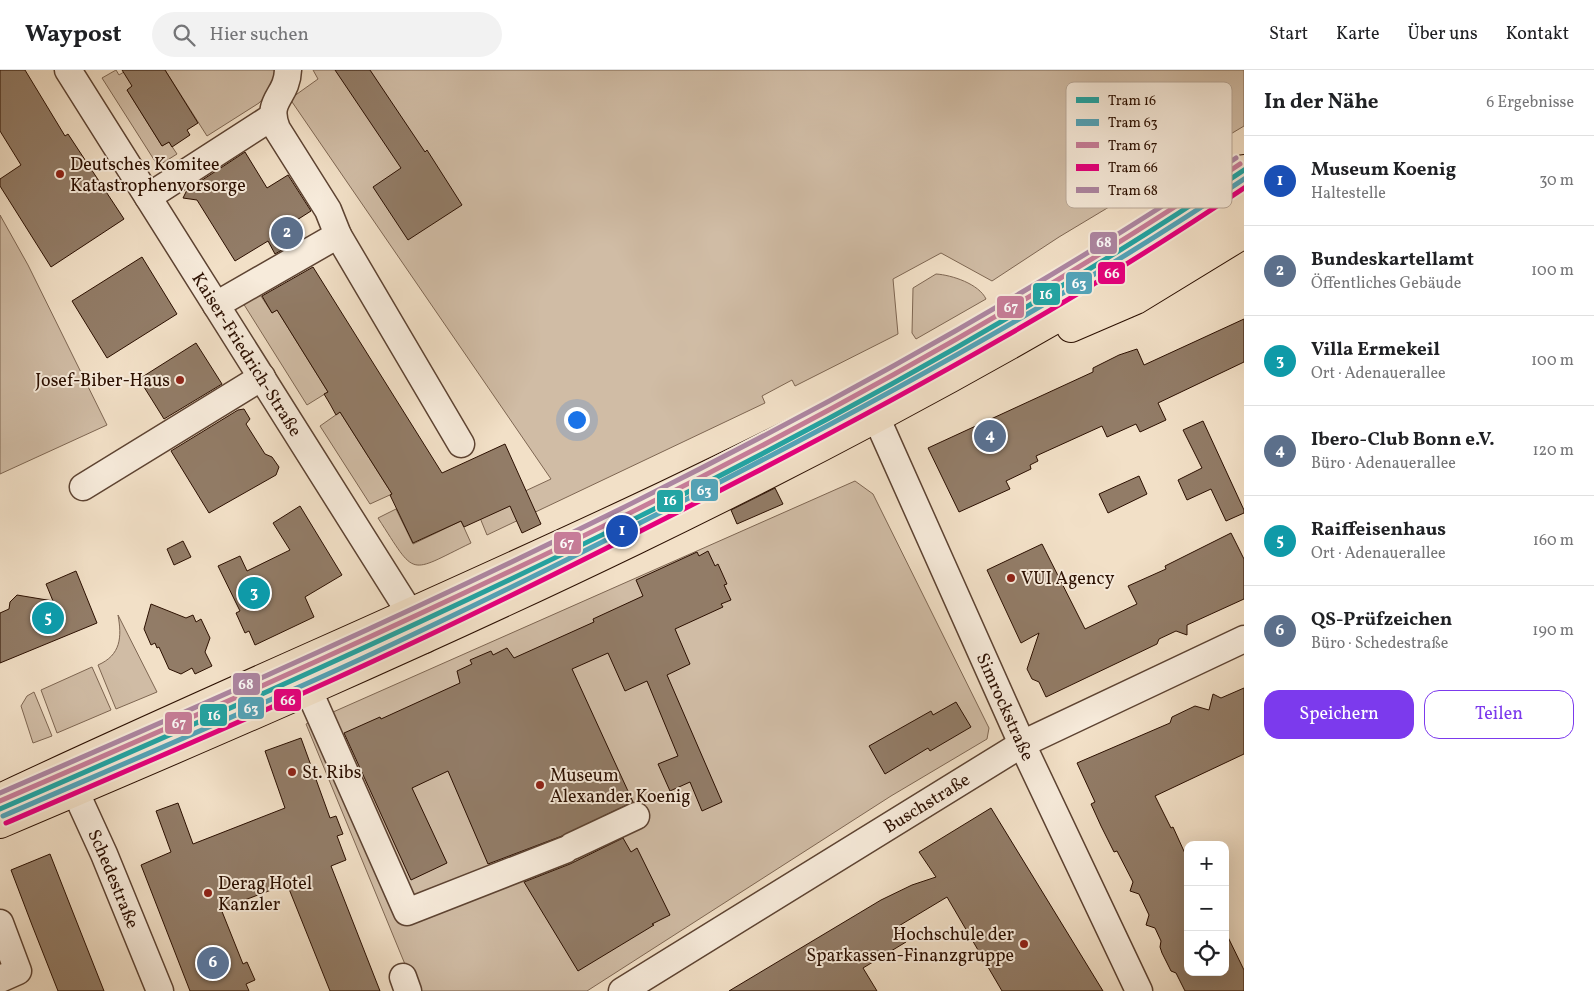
<!DOCTYPE html>
<html lang="de">
<meta charset="utf-8">
<style>
:root{--surface:#fff;--page:#f2f2f2;--text:#202124;--muted:#757577;--line:#e0e0e0;--accent:#7c3aed}
body{margin:0;font-family:Vollkorn,serif;background:var(--page);color:var(--text)}
.controls{position:absolute;right:15px;bottom:15px;display:grid;overflow:hidden;border-radius:10px;box-shadow:0 5px 20px #0002}
.controls button{width:45px;height:45px;display:grid;place-items:center;padding:0;border:0;border-bottom:1px solid var(--line);background:var(--surface);color:var(--text);font:25px sans-serif}
.you{position:absolute;left:576px;top:349px;width:18px;height:18px;margin:-12px;border:4px solid #fff;border-radius:50%;background:#1a73e8;box-shadow:0 0 0 8px #1a73e833}
.badge{display:grid;place-items:center;width:32px;height:32px;border-radius:50%;background:var(--accent);color:#fff;font-size:16px;font-weight:700}
.pin{position:absolute;translate:-50% -50%;border:2px solid #fff;box-shadow:0 1px 5px #0006}
.list{margin:0;padding:0;list-style:none}
h2{display:flex;justify-content:space-between;align-items:center;height:65px;margin:0;padding:0 20px;font-size:21px}
h2 small{font-size:16px;font-weight:400;color:var(--muted)}
.list li{display:grid;grid-template-columns:32px 1fr auto;gap:15px;align-items:center;box-sizing:border-box;height:90px;padding:0 20px;border-top:1px solid var(--line)}
.list b{display:block;font-size:19px;white-space:nowrap}
.list p{margin:0;font-size:16px;white-space:nowrap;color:var(--muted)}
.list em{font-size:16px;font-style:normal;color:var(--muted)}
.actions{display:flex;gap:10px;padding:15px 20px}
.actions a{flex:1;padding:11px 0;border:1px solid var(--accent);border-radius:15px;text-align:center;font-size:18px;color:var(--accent)}
.actions .main{background:var(--accent);color:#fff}
.icon{flex:none;width:28px;height:28px;fill:none;stroke:currentColor;stroke-width:2;stroke-linecap:round;stroke-linejoin:round}
.map{position:relative;flex:none;width:1244px;height:921px;overflow:hidden}
header{display:flex;align-items:center;gap:30px;box-sizing:border-box;height:70px;padding:0 25px;background:var(--surface);border-bottom:1px solid var(--line)}
header strong{font-size:24px}
nav{display:flex;gap:28px;margin-inline-start:auto;font-size:18px}
.search{width:350px;height:45px;background:var(--page);display:flex;align-items:center;gap:12px;box-sizing:border-box;padding:0 18px;border-radius:28px;color:var(--muted);font-size:19px}
main{display:flex}
aside{flex:1;background:var(--surface)}
.map>svg:first-child{display:block}
.green{fill:#d0bca5;stroke:#7e6652}
.building{fill:#927c67;stroke:#2b0f00}
.lines{fill:none;stroke-linecap:round;stroke-linejoin:round}
.minor-casing{stroke:#5d4332;stroke-width:29}
.major-casing{stroke:#2b0f00;stroke-width:30}
.minor{stroke:#f7ebdb;stroke-width:26}
.major{stroke:#f2e0c7;stroke-width:28}
.tram-1-casing{stroke:#f7ebdb;stroke-width:9}
.tram-2-casing{stroke:#f7ebdb;stroke-width:9}
.tram-3-casing{stroke:#f7ebdb;stroke-width:9}
.tram-4-casing{stroke:#f7ebdb;stroke-width:9}
.tram-5-casing{stroke:#f7ebdb;stroke-width:9}
.tram-1{stroke:#22a5a4;stroke-width:5}
.tram-2{stroke:#53a4b9;stroke-width:5}
.tram-3{stroke:#c77d99;stroke-width:5}
.tram-4{stroke:#e5007d;stroke-width:5}
.tram-5{stroke:#ad86a2;stroke-width:5}
.poi-dot{fill:#8f2418;stroke:#f7ebdb;stroke-width:2}
.labels{text-anchor:middle;stroke-width:4;stroke-linejoin:round;paint-order:stroke}
.poi-label{font-size:18px;fill:#2b0f00;stroke:#f7ebdb;text-anchor:start}
.street-label{font-size:18px;fill:#2b0f00;stroke:#f7ebdb}
.key{fill:#f7ebdb;stroke:#baa999;stroke-width:1}
.key-label{font-size:14px;fill:#2b0f00}
.line-badge{stroke:#f7ebdb;stroke-width:2}
.badge-label{font-size:14px;text-anchor:middle;font-weight:bold;fill:#fff}
</style>
<header>
<strong>Waypost</strong>
<div class="search"><svg class="icon" aria-label="search" viewBox="0 0 24 24"><circle cx="10" cy="10" r="6"/><path d="M15 15l6 6"/></svg>Hier suchen</div>
<nav><a>Start</a><a>Karte</a><a>Über uns</a><a>Kontakt</a></nav>
</header>
<main>
<div class="map">
<svg width="1244" height="921" viewBox="0 0 1244 921">
<rect width="100%" height="100%" fill="#f2e0c7"/>
<filter id="stains"><feTurbulence type="fractalNoise" baseFrequency=".004" numOctaves="4"/><feColorMatrix values="0 0 0 0 .2 0 0 0 0 .09 0 0 0 0 .02 0 0 0 .5 -.17"/></filter>
<radialGradient id="worn" r=".72"><stop offset=".6" stop-color="#630" stop-opacity="0"/><stop offset="1" stop-color="#630" stop-opacity=".3"/></radialGradient>
<path class="green" d="M116,0L119,5L127,0L140,11L127,20L162,76L169,72L177,84L158,96L102,8Z
M165,0H274L275,3L271,20L259,33L207,66Z
M313,0H1244V56L1059,167L992,211L941,183L893,209L898,264L795,316L792,310L762,326L765,333L487,465L478,443L551,409L290,29L318,9Z
M0,145L28,195L107,355L0,404Z
M936,204C952,205 979,214 986,229L916,269L912,263L913,218Z
M259,223L272,243L277,240L328,322L307,335L243,233Z
M340,342L392,424L370,434L320,356Z
M855,411L873,424L989,658L987,669L891,726L587,921H416L306,654Z
M396,439L413,474L461,451L471,473C407,504 417,508 378,448Z
M118,545L157,622L116,639L98,595C121,585 122,567 118,545Z
M92,597L111,640L57,663L41,620Z
M34,622L52,666L33,673L21,636L27,626Z"/>
<path class="building" d="M0,0H25L65,66L68,64L124,149L51,197L0,116V109L21,95L0,61Z
M122,0H165L198,53L187,60L190,65L172,77L169,72L162,76L127,20L132,16Z
M335,0H370L425,82L427,80L462,135L408,170L373,117L401,98Z
M245,82L267,118L288,105L311,141L289,155L297,171L275,184L268,171L235,191L197,130L183,128L187,120Z
M142,187L177,244L107,288L72,231Z
M313,197L442,403L505,374L541,454L522,463L510,436L464,457L461,451L413,473L390,425L392,424L340,342L336,345L330,334L324,324L328,322L277,240L272,243L262,226Z
M1244,249V292L1158,333L1166,350L1140,362L1136,354L1107,367L1102,356L1036,386L1038,391L1030,395L1031,399L1006,411L1010,419L959,442L928,378L1093,302V298L1119,285L1137,279L1144,295Z
M196,273L222,314L164,349L139,309Z
M244,339L250,349L246,354L265,384L272,387L279,397L276,405L209,443L171,381L238,340Z
M1203,351L1244,440V443L1226,451L1211,419L1187,430L1178,410L1202,398L1183,360Z
M1139,406L1147,424L1108,443L1099,424Z
M775,418L783,434L737,454L731,440Z
M300,436L342,505L305,527L314,547L255,575L249,561L245,563L236,543L240,541L218,496L240,486L247,501L290,480L273,453Z
M1231,463L1244,489V529L1187,555V565L1176,561L1159,569L1157,574L1046,627L1039,612L1032,609L1027,599L1039,563L1021,573L987,500L1042,474L1085,559L1137,534L1128,516L1166,499L1165,496Z
M183,471L191,487L174,495L167,479Z
M708,481L715,496L718,494L727,514L724,515L731,530L721,534L723,537L675,559L690,594L667,605L722,732L702,741L690,712L670,721L658,694L678,686L647,611L625,621L608,583L572,599L633,732L562,766L488,794L448,701L412,718L447,793L411,810L344,663L380,647L381,649L460,613L457,601L472,594L470,590L491,581L493,585L507,578L514,588L594,552L593,549L643,526L636,510L697,482L699,486Z
M76,501L97,553L0,593V543L9,539L10,532L17,525L53,531L46,514Z
M151,534L186,548L193,545L196,552L201,549L210,568L205,582L212,596L195,604L192,598L181,604L169,599L159,577L157,578L155,573L151,575L144,559Z
M1244,618V684L1155,726L1171,758L1173,757L1188,790V902H1225V861L1244,900V921H1185L1176,903L1171,901L1162,883L1160,877L1161,871L1155,858L1146,855L1149,845L1139,824L1130,821L1133,812L1117,781L1114,782L1101,756L1091,734L1095,732L1077,693L1170,653L1172,647L1195,636L1209,640L1213,624L1221,628Z
M956,632L971,657L930,681L928,678L885,704L869,676L931,641L933,645Z
M301,668L330,748L336,746L343,764L337,766L346,790L331,796L380,921H330L287,814L221,839L243,894L247,892L255,910L246,914L249,921H190L141,795L171,782L156,741L178,733L193,774L285,738L265,681Z
M991,738L1103,921H1002L947,827L897,857L906,872L863,898L877,921H729L881,830L912,815L936,807L919,782Z
M623,768L631,782L637,778L670,845L652,854L654,855L578,901L524,812L570,794Z
M50,784L72,840L104,921H58L32,855L11,800Z"/>
<g class="lines">
<defs>
<g id="minor">
<path id="s1" d="M68,0L410,543L424,570"/>
<path d="M288,0C287,28 265,29 277,59L328,140L338,165"/>
<path d="M148,127L272,47"/>
<path d="M216,235L338,165L461,374"/>
<path id="s2" d="M877,349L1022,674L1139,921"/>
<path d="M83,417L262,307"/>
<path d="M309,621L407,842L565,780"/>
<path id="s3" d="M66,701L104,784L160,921"/>
<path d="M572,776L636,746"/>
<path d="M0,853L18,901L0,909"/>
<path d="M403,907L408,921"/>
<path id="s4" d="M622,921L1022,674L1244,569"/>
</g>
<path id="major" d="M1071,258L1136,230L1244,164
M0,728C336,570 683,433 1007,249C1088,203 1166,150 1244,99
M0,754C427,573 852,385 1244,135"/>
</defs>
<use href="#minor" class="minor-casing"/>
<use href="#major" class="major-casing"/>
<use href="#minor" class="minor"/>
<use href="#major" class="major"/>
<defs>
<path id="tram-1" d="M0,739C427,554 857,360 1244,100"/>
<path id="tram-2" d="M3,746C123,694 244,643 363,588C492,528 620,464 747,398C917,310 1084,216 1244,109"/>
<path id="tram-3" d="M0,731C425,547 854,353 1240,94"/>
<path id="tram-4" d="M6,753C126,701 246,650 365,595C496,535 626,469 754,403C922,316 1087,224 1244,118"/>
<path id="tram-5" d="M0,723C424,539 851,345 1236,88"/>
</defs>
<use href="#tram-1" class="tram-1-casing"/>
<use href="#tram-2" class="tram-2-casing"/>
<use href="#tram-3" class="tram-3-casing"/>
<use href="#tram-4" class="tram-4-casing"/>
<use href="#tram-5" class="tram-5-casing"/>
<use href="#tram-1" class="tram-1"/>
<use href="#tram-2" class="tram-2"/>
<use href="#tram-3" class="tram-3"/>
<use href="#tram-4" class="tram-4"/>
<use href="#tram-5" class="tram-5"/>
</g>
<g class="poi-dot">
<circle cx="60" cy="104" r="5"/>
<circle cx="180" cy="310" r="5"/>
<circle cx="1011" cy="508" r="5"/>
<circle cx="292" cy="702" r="5"/>
<circle cx="540" cy="715" r="5"/>
<circle cx="208" cy="823" r="5"/>
<circle cx="1024" cy="874" r="5"/>
</g>
<g class="labels">
<g class="poi-label">
<text x="70" y="100">Deutsches Komitee<tspan x="70" dy="21">Katastrophenvorsorge</tspan></text>
<text x="170" y="316" text-anchor="end">Josef-Biber-Haus</text>
<text x="1021" y="514">VUI Agency</text>
<text x="302" y="708">St. Ribs</text>
<text x="550" y="711">Museum<tspan x="550" dy="21">Alexander Koenig</tspan></text>
<text x="218" y="819">Derag Hotel<tspan x="218" dy="21">Kanzler</tspan></text>
<text x="1014" y="870" text-anchor="end">Hochschule der<tspan x="1014" dy="21">Sparkassen-Finanzgruppe</tspan></text>
</g>
<g class="street-label">
<text dy="6" stroke="none"><textPath href="#s1" startOffset="336">Kaiser-Friedrich-Straße</textPath></text>
<text dy="6" stroke="none"><textPath href="#s2" startOffset="315">Simrockstraße</textPath></text>
<text dy="6" stroke="none"><textPath href="#s4" startOffset="358">Buschstraße</textPath></text>
<text dy="6" stroke="none"><textPath href="#s3" startOffset="118">Schedestraße</textPath></text>
</g>
</g>
<rect x="1066" y="12" width="166" height="126" rx="8" class="key"/>
<rect x="1076" y="27" width="23" height="6" fill="#22a5a4"/>
<rect x="1076" y="49" width="23" height="7" fill="#53a4b9"/>
<rect x="1076" y="72" width="23" height="6" fill="#c77d99"/>
<rect x="1076" y="94" width="23" height="7" fill="#e5007d"/>
<rect x="1076" y="117" width="23" height="6" fill="#ad86a2"/>
<g class="key-label">
<text x="1108" y="35">Tram 16</text>
<text x="1108" y="57">Tram 63</text>
<text x="1108" y="80">Tram 67</text>
<text x="1108" y="102">Tram 66</text>
<text x="1108" y="125">Tram 68</text>
</g>
<g class="line-badge">
<rect x="1089" y="161" width="29" height="24" rx="5" fill="#ad86a2"/>
<rect x="1097" y="191" width="29" height="24" rx="5" fill="#e5007d"/>
<rect x="1065" y="201" width="28" height="24" rx="5" fill="#53a4b9"/>
<rect x="1032" y="212" width="29" height="24" rx="5" fill="#22a5a4"/>
<rect x="996" y="225" width="29" height="24" rx="5" fill="#c77d99"/>
<rect x="690" y="408" width="29" height="24" rx="5" fill="#53a4b9"/>
<rect x="656" y="419" width="28" height="24" rx="5" fill="#22a5a4"/>
<rect x="553" y="461" width="29" height="24" rx="5" fill="#c77d99"/>
<rect x="232" y="602" width="29" height="24" rx="5" fill="#ad86a2"/>
<rect x="273" y="618" width="29" height="24" rx="5" fill="#e5007d"/>
<rect x="237" y="626" width="28" height="24" rx="5" fill="#53a4b9"/>
<rect x="199" y="633" width="29" height="24" rx="5" fill="#22a5a4"/>
<rect x="164" y="641" width="29" height="24" rx="5" fill="#c77d99"/>
</g>
<g class="badge-label">
<text x="1104" y="177">68</text>
<text x="1112" y="208">66</text>
<text x="1079" y="218">63</text>
<text x="1046" y="229">16</text>
<text x="1011" y="242">67</text>
<text x="704" y="425">63</text>
<text x="670" y="435">16</text>
<text x="567" y="478">67</text>
<text x="246" y="619">68</text>
<text x="288" y="635">66</text>
<text x="251" y="643">63</text>
<text x="214" y="650">16</text>
<text x="179" y="658">67</text>
</g>
<rect width="100%" height="100%" filter="url(#stains)"/>
<rect width="100%" height="100%" fill="url(#worn)"/>
</svg>
<div class="controls">
<button>+</button>
<button>−</button>
<button><svg class="icon" aria-label="locate" viewBox="0 0 24 24"><circle cx="12" cy="12" r="6"/><path d="M12 2v4M12 18v4M2 12h4M18 12h4"/></svg></button>
</div>
<div class="you"></div>
<div class="pin badge" style="left:622px;top:461px;background:#1a4fb4">1</div>
<div class="pin badge" style="left:287px;top:163px;background:#5c6f8a">2</div>
<div class="pin badge" style="left:254px;top:523px;background:#0f9aa8">3</div>
<div class="pin badge" style="left:990px;top:366px;background:#5c6f8a">4</div>
<div class="pin badge" style="left:48px;top:548px;background:#0f9aa8">5</div>
<div class="pin badge" style="left:213px;top:893px;background:#5c6f8a">6</div>
</div>
<aside>
<h2>In der Nähe<small>6 Ergebnisse</small></h2>
<ul class="list">
<li><span class="badge" style="background:#1a4fb4">1</span><div><b>Museum Koenig</b><p>Haltestelle</p></div><em>30 m</em></li>
<li><span class="badge" style="background:#5c6f8a">2</span><div><b>Bundeskartellamt</b><p>Öffentliches Gebäude</p></div><em>100 m</em></li>
<li><span class="badge" style="background:#0f9aa8">3</span><div><b>Villa Ermekeil</b><p>Ort · Adenauerallee</p></div><em>100 m</em></li>
<li><span class="badge" style="background:#5c6f8a">4</span><div><b>Ibero-Club Bonn e.V.</b><p>Büro · Adenauerallee</p></div><em>120 m</em></li>
<li><span class="badge" style="background:#0f9aa8">5</span><div><b>Raiffeisenhaus</b><p>Ort · Adenauerallee</p></div><em>160 m</em></li>
<li><span class="badge" style="background:#5c6f8a">6</span><div><b>QS-Prüfzeichen</b><p>Büro · Schedestraße</p></div><em>190 m</em></li>
</ul>
<div class="actions"><a class="main">Speichern</a><a>Teilen</a></div>
</aside>
</main>
